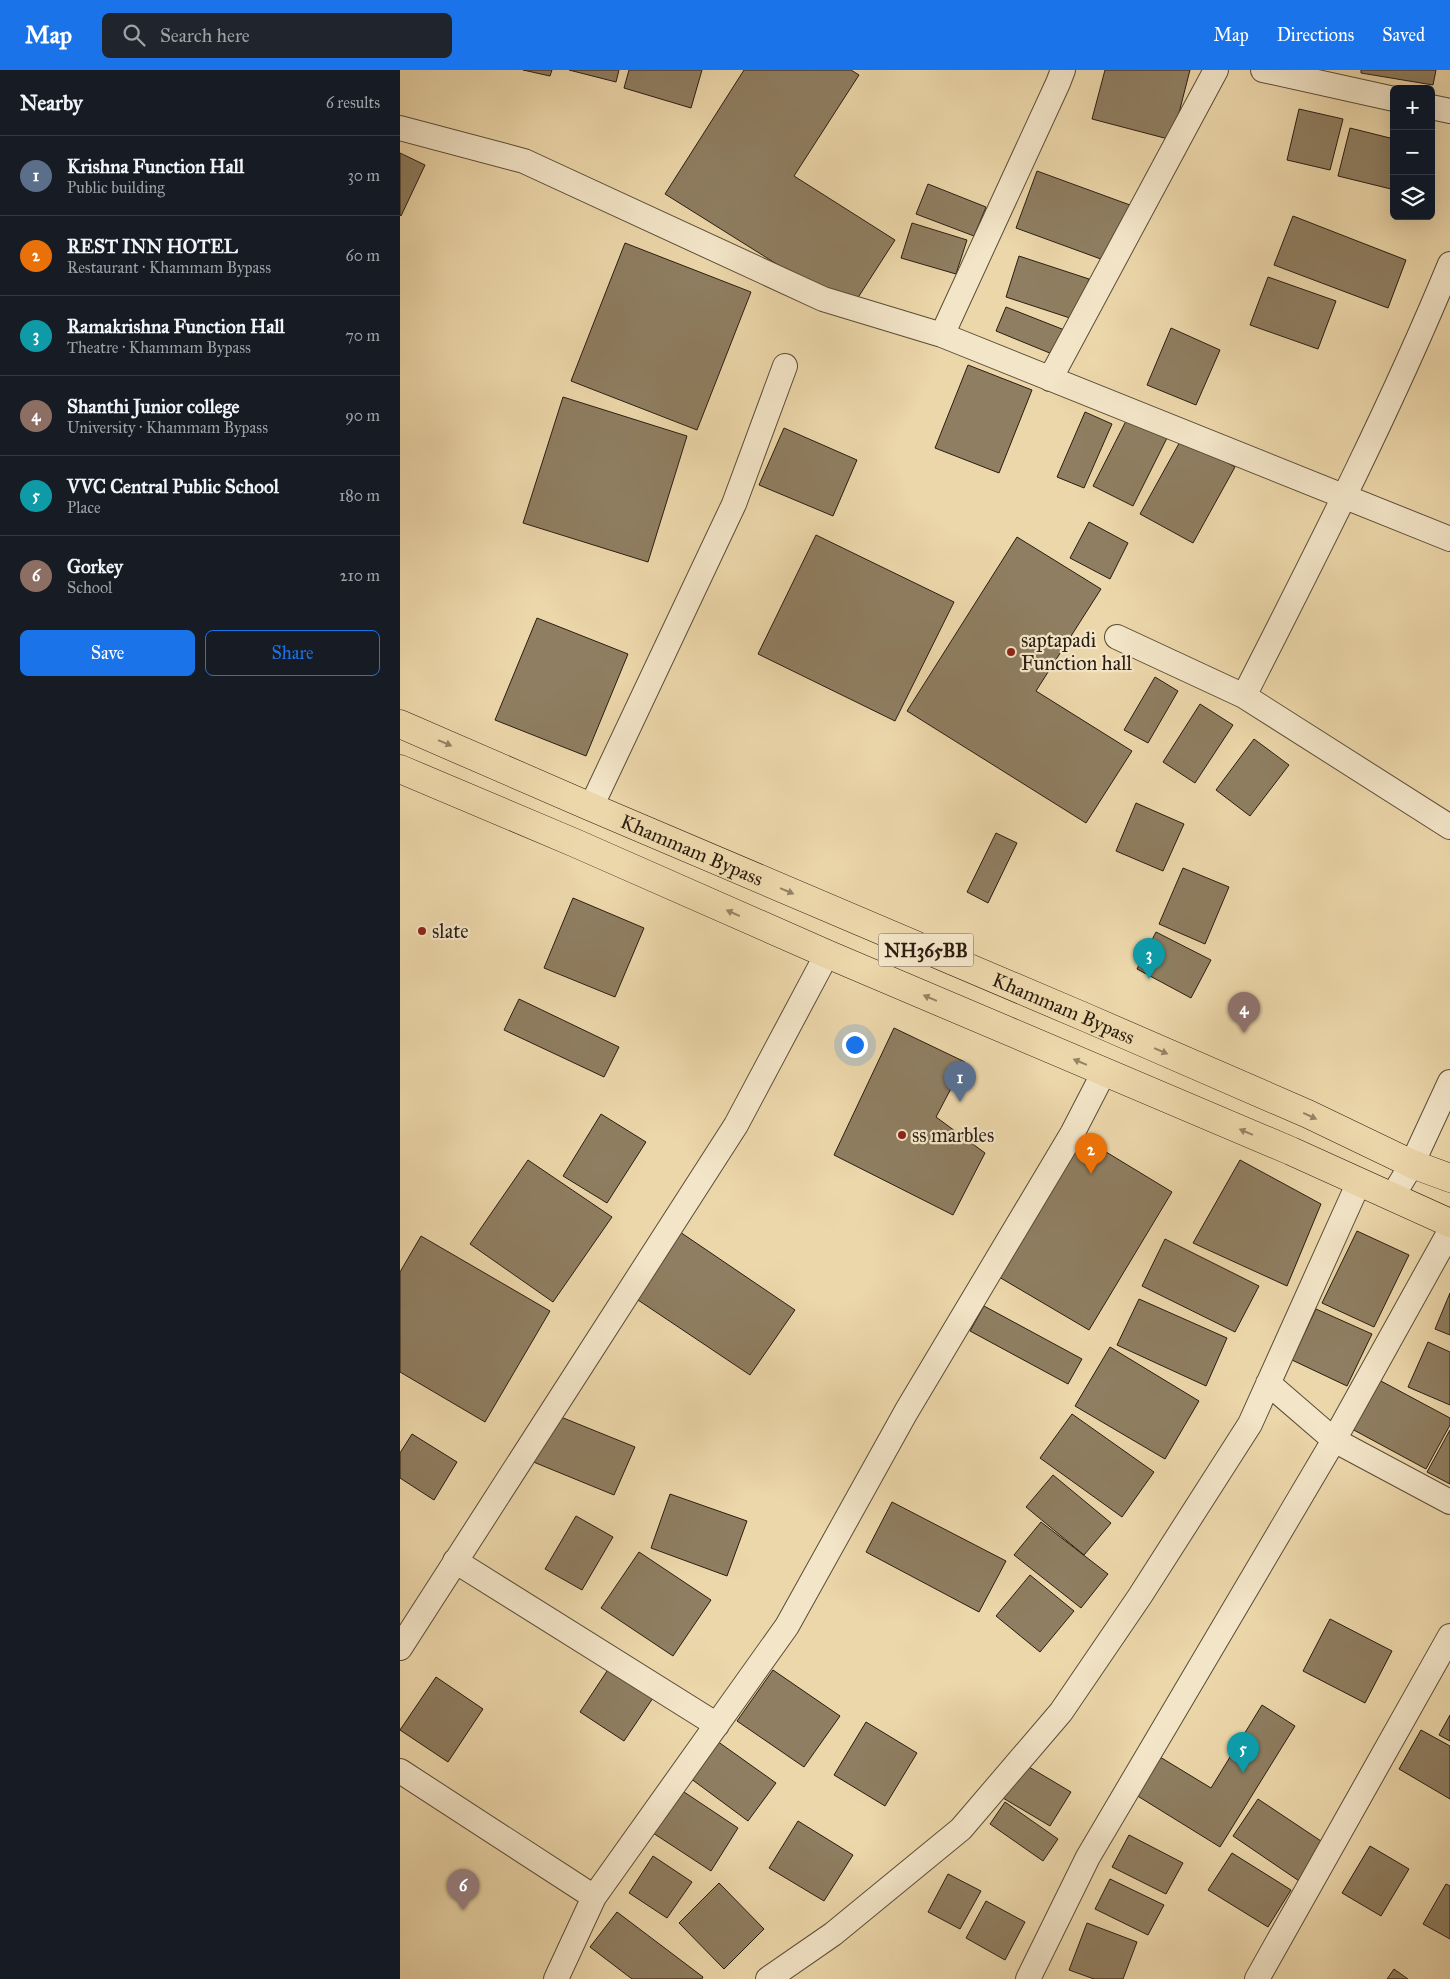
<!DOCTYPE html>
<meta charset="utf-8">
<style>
:root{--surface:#171b24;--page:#20242c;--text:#f1f3f6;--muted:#9ea1a6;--line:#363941;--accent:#1a73e8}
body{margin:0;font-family:"IM FELL Great Primer",serif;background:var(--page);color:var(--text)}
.controls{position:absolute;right:15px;top:15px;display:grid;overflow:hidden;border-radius:8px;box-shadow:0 5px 20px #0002}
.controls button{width:45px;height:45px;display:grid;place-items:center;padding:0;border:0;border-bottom:1px solid var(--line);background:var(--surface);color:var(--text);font:25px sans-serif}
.you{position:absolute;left:454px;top:974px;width:18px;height:18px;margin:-12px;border:4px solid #fff;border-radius:50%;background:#1a73e8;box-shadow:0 0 0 8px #1a73e833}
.badge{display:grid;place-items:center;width:32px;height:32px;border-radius:50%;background:var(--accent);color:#fff;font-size:16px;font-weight:700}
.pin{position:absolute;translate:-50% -41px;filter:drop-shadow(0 1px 2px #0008)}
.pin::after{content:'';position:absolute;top:26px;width:18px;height:15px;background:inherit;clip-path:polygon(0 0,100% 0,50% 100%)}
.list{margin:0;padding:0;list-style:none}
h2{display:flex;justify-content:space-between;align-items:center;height:65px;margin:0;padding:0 20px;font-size:21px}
h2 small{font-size:16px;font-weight:400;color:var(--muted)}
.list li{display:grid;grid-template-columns:32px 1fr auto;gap:15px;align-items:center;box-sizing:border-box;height:80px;padding:0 20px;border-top:1px solid var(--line)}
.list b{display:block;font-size:19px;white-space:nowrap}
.list p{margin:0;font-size:16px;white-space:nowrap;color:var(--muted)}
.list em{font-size:16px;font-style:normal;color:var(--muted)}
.actions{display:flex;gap:10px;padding:15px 20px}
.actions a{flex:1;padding:11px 0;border:1px solid var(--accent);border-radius:8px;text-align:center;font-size:18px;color:var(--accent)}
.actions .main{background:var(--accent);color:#fff}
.icon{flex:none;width:28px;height:28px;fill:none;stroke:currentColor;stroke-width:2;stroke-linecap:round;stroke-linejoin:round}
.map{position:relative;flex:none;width:1050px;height:1909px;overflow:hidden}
header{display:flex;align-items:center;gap:30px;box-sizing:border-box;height:70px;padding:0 25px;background:var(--accent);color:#fff}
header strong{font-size:24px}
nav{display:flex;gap:28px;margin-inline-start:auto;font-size:18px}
.search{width:350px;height:45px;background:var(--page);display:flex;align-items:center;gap:12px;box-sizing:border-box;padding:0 18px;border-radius:8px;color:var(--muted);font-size:19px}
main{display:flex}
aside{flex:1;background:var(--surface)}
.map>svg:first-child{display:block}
.building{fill:#8f7e61;stroke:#2a1d11}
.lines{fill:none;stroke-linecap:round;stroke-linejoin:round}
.minor-casing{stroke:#5a4c37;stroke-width:26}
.trunk-casing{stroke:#2a1d11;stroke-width:29}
.minor{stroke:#f3e5c8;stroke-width:24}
.trunk{stroke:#ecd7aa;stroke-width:28}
.oneway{fill:#958365}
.poi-dot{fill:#8f2418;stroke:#f3e5c8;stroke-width:2}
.labels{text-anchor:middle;stroke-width:4.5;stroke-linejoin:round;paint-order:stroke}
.shield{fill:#f3e5c8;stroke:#665948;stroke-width:1}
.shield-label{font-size:19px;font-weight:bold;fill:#2a1d11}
.poi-label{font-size:20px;fill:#2a1d11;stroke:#f3e5c8;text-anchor:start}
.street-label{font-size:20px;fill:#2a1d11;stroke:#f3e5c8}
</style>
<header>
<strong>Map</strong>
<div class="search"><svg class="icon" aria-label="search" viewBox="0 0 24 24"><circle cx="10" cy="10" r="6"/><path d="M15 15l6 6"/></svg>Search here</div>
<nav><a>Map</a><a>Directions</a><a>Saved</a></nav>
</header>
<main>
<aside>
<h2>Nearby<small>6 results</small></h2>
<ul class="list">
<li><span class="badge" style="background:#5c6f8a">1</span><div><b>Krishna Function Hall</b><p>Public building</p></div><em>30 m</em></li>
<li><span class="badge" style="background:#e8710a">2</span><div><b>REST INN HOTEL</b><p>Restaurant · Khammam Bypass</p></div><em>60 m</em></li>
<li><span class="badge" style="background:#0f9aa8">3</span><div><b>Ramakrishna Function Hall</b><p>Theatre · Khammam Bypass</p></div><em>70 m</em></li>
<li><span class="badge" style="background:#8d6e63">4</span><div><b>Shanthi Junior college</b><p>University · Khammam Bypass</p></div><em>90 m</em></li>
<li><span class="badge" style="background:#0f9aa8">5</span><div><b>VVC Central Public School</b><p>Place</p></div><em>180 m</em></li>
<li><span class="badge" style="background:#8d6e63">6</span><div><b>Gorkey</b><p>School</p></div><em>210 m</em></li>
</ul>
<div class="actions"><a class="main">Save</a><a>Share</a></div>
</aside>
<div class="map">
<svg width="1050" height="1909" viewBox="0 0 1050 1909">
<rect width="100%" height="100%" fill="#ecd7aa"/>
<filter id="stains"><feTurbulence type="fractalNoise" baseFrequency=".004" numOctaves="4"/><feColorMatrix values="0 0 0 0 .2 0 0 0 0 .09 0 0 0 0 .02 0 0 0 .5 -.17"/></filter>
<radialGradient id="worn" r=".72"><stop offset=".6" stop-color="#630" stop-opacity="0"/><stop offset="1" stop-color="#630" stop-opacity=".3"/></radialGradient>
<path class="building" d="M123,0H152L150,6Z
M169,0H219L216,12Z
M229,0H302L291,38L224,18Z
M344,0H451L459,5L394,106L495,170L450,240L265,124Z
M705,0H790L772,70L692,49Z
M961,0H1036L1033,15L961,3Z
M899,39L943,49L930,100L887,90Z
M950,58L994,69V107L991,119L938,106Z
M0,83L25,95L1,146L0,145Z
M637,101L730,135L709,192L616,158Z
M528,114L586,137L574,166L516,144Z
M893,146L1006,190L988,238L874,195Z
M512,153L567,170L556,204L501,188Z
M225,173L351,222L297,360L171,311Z
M619,186L689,209L676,250L606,227Z
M868,207L936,231L918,279L850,255Z
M606,237L667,261L657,286L596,261Z
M771,258L820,280L796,335L747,315Z
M568,295L632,320L599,403L535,378Z
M163,327L287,366L248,492L123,453Z
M685,342L712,354L684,418L657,407Z
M727,349L767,368L733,436L693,416Z
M384,358L457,390L433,446L359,415Z
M782,368L835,397L793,473L740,444Z
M689,452L728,473L710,509L670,488Z
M416,465L554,532L495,651L358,584Z
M617,467L701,519L636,621L732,681L686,753L507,641Z
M137,548L228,584L186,686L95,650Z
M755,607L778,621L748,673L724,660Z
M800,634L833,655L795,713L763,692Z
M854,669L889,695L850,746L816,720Z
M736,733L784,754L763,801L716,781Z
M596,763L617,773L588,833L567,822Z
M783,798L829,817L805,874L759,854Z
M173,828L244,858L215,927L144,898Z
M756,862L811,890L791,928L737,899Z
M119,929L219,977L204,1007L104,960Z
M494,958L565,992L536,1047L585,1083L553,1145L434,1085Z
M201,1044L246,1072L207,1133L163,1106Z
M683,1068L772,1122L689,1260L599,1207Z
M128,1090L212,1147L153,1232L70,1174Z
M840,1090L921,1134L887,1216L793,1173Z
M277,1160L395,1240L350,1305L232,1226Z
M957,1161L1009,1185L974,1257L922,1233Z
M21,1166L150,1241L85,1352L0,1302V1202Z
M765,1169L859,1216L835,1262L742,1216Z
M1050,1223V1265L1035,1259Z
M739,1229L827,1268L806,1316L717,1275Z
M584,1236L682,1289L668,1314L570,1261Z
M916,1239L972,1264L947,1316L892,1290Z
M1028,1272L1050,1282V1335L1008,1317Z
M710,1277L799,1331L765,1389L675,1336Z
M979,1310L1050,1348V1355L1026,1399L952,1359Z
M151,1343L235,1377L214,1425L131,1391Z
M672,1344L754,1402L722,1447L640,1388Z
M1050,1360V1414L1027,1402Z
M12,1364L57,1392L34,1430L0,1408V1383Z
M653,1405L711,1453L684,1485L626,1437Z
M270,1424L347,1451L327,1506L251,1478Z
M492,1432L606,1491L579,1542L466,1482Z
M176,1446L213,1467L182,1520L145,1499Z
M641,1452L708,1504L681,1538L614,1485Z
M239,1482L311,1530L273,1586L201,1538Z
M630,1505L674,1541L640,1582L596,1546Z
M930,1549L992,1581L965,1633L903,1601Z
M211,1595L255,1625L224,1671L180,1642Z
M373,1600L440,1646L404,1697L337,1651Z
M36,1607L83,1639L48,1692L0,1660Z
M862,1635L895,1656L820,1777L736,1725L760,1687L811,1718Z
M1050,1645V1671L1039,1665Z
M466,1652L517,1683L485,1736L434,1705Z
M1021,1660L1050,1676V1729L999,1699Z
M317,1671L376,1713L348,1751L290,1708Z
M624,1694L671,1722L650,1756L603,1728Z
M278,1718L338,1758L311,1801L250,1761Z
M858,1729L930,1777L905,1815L833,1766Z
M605,1732L658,1769L643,1791L590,1754Z
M398,1751L453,1785L424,1831L369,1798Z
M729,1765L783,1793L766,1824L712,1797Z
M970,1776L1009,1799L981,1846L942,1823Z
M832,1783L891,1820L868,1857L808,1820Z
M253,1786L292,1812L267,1848L229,1823Z
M548,1804L581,1821L560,1859L528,1842Z
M710,1809L764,1835L748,1865L695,1839Z
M319,1813L364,1859L324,1899L279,1853Z
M1046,1814L1050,1816V1869L1023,1854Z
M586,1831L625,1852L605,1890L566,1868Z
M217,1842L303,1907L302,1909H232L190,1877Z
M687,1853L737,1872L723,1909H694L669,1900Z
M994,1899L1008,1909H987Z"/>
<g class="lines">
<defs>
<path id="minor" d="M863,0L994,29
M1031,37L1050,41
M0,58L124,91L423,229L542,265L1050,469
M542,265L658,13L663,0
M650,309L816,0
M717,567L844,626L1050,757
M844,626C916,484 989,342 1050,194
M191,737L334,434L385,296
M992,1127L1012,1094L1050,1012
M868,1313L934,1370L1050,1432
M55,1491L317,1655
M0,1578L336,1055L427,884
M0,1701L194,1827
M156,1909L194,1827L387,1556L506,1342L672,1064L704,1002
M368,1909L433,1864L561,1759L661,1642L740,1526L850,1354L959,1112
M628,1909L688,1787L934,1370L1050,1161
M857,1909L1050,1566"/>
<g id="trunk">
<path id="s1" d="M0,654L191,737L687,948L908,1044L1012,1094L1050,1108"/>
<path d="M0,699L175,773L427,884L891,1081L1050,1153"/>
</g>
</defs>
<use href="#minor" class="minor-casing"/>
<use href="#trunk" class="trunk-casing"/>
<use href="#minor" class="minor"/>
<use href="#trunk" class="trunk"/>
</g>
<defs><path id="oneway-solid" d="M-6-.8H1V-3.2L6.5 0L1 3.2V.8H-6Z" transform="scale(1.25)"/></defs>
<g class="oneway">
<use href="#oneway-solid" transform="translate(45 673) rotate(23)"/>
<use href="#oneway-solid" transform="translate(387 821) rotate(23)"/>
<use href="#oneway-solid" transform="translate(333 843) rotate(-156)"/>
<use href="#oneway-solid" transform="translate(530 928) rotate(-157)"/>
<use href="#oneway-solid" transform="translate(761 981) rotate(23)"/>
<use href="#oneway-solid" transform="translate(680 992) rotate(-157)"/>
<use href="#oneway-solid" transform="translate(910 1046) rotate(25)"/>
<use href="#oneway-solid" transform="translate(846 1062) rotate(-157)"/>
</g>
<g class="poi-dot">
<circle cx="611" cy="582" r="5"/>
<circle cx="22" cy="861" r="5"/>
<circle cx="502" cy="1065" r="5"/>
</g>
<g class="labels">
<rect class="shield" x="478.5" y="863.5" width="95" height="33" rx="4"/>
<g class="shield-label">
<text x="526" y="887">NH365BB</text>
</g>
<g class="poi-label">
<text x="621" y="577">saptapadi<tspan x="621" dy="23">Function hall</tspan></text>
<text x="32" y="868">slate</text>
<text x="512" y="1072">ss marbles</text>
</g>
<g class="street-label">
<text dy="7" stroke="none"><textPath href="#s1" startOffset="318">Khammam Bypass</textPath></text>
<text dy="7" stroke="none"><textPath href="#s1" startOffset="722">Khammam Bypass</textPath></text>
</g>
</g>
<rect width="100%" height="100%" filter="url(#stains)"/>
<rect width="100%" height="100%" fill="url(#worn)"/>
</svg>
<div class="controls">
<button>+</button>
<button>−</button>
<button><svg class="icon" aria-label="layers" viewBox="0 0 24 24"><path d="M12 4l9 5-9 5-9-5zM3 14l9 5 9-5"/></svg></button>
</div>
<div class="you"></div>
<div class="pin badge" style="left:560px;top:1032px;background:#5c6f8a">1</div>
<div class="pin badge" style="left:691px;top:1104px;background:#e8710a">2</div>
<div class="pin badge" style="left:749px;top:909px;background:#0f9aa8">3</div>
<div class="pin badge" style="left:844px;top:963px;background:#8d6e63">4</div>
<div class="pin badge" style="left:843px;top:1703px;background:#0f9aa8">5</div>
<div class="pin badge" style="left:63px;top:1840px;background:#8d6e63">6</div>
</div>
</main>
